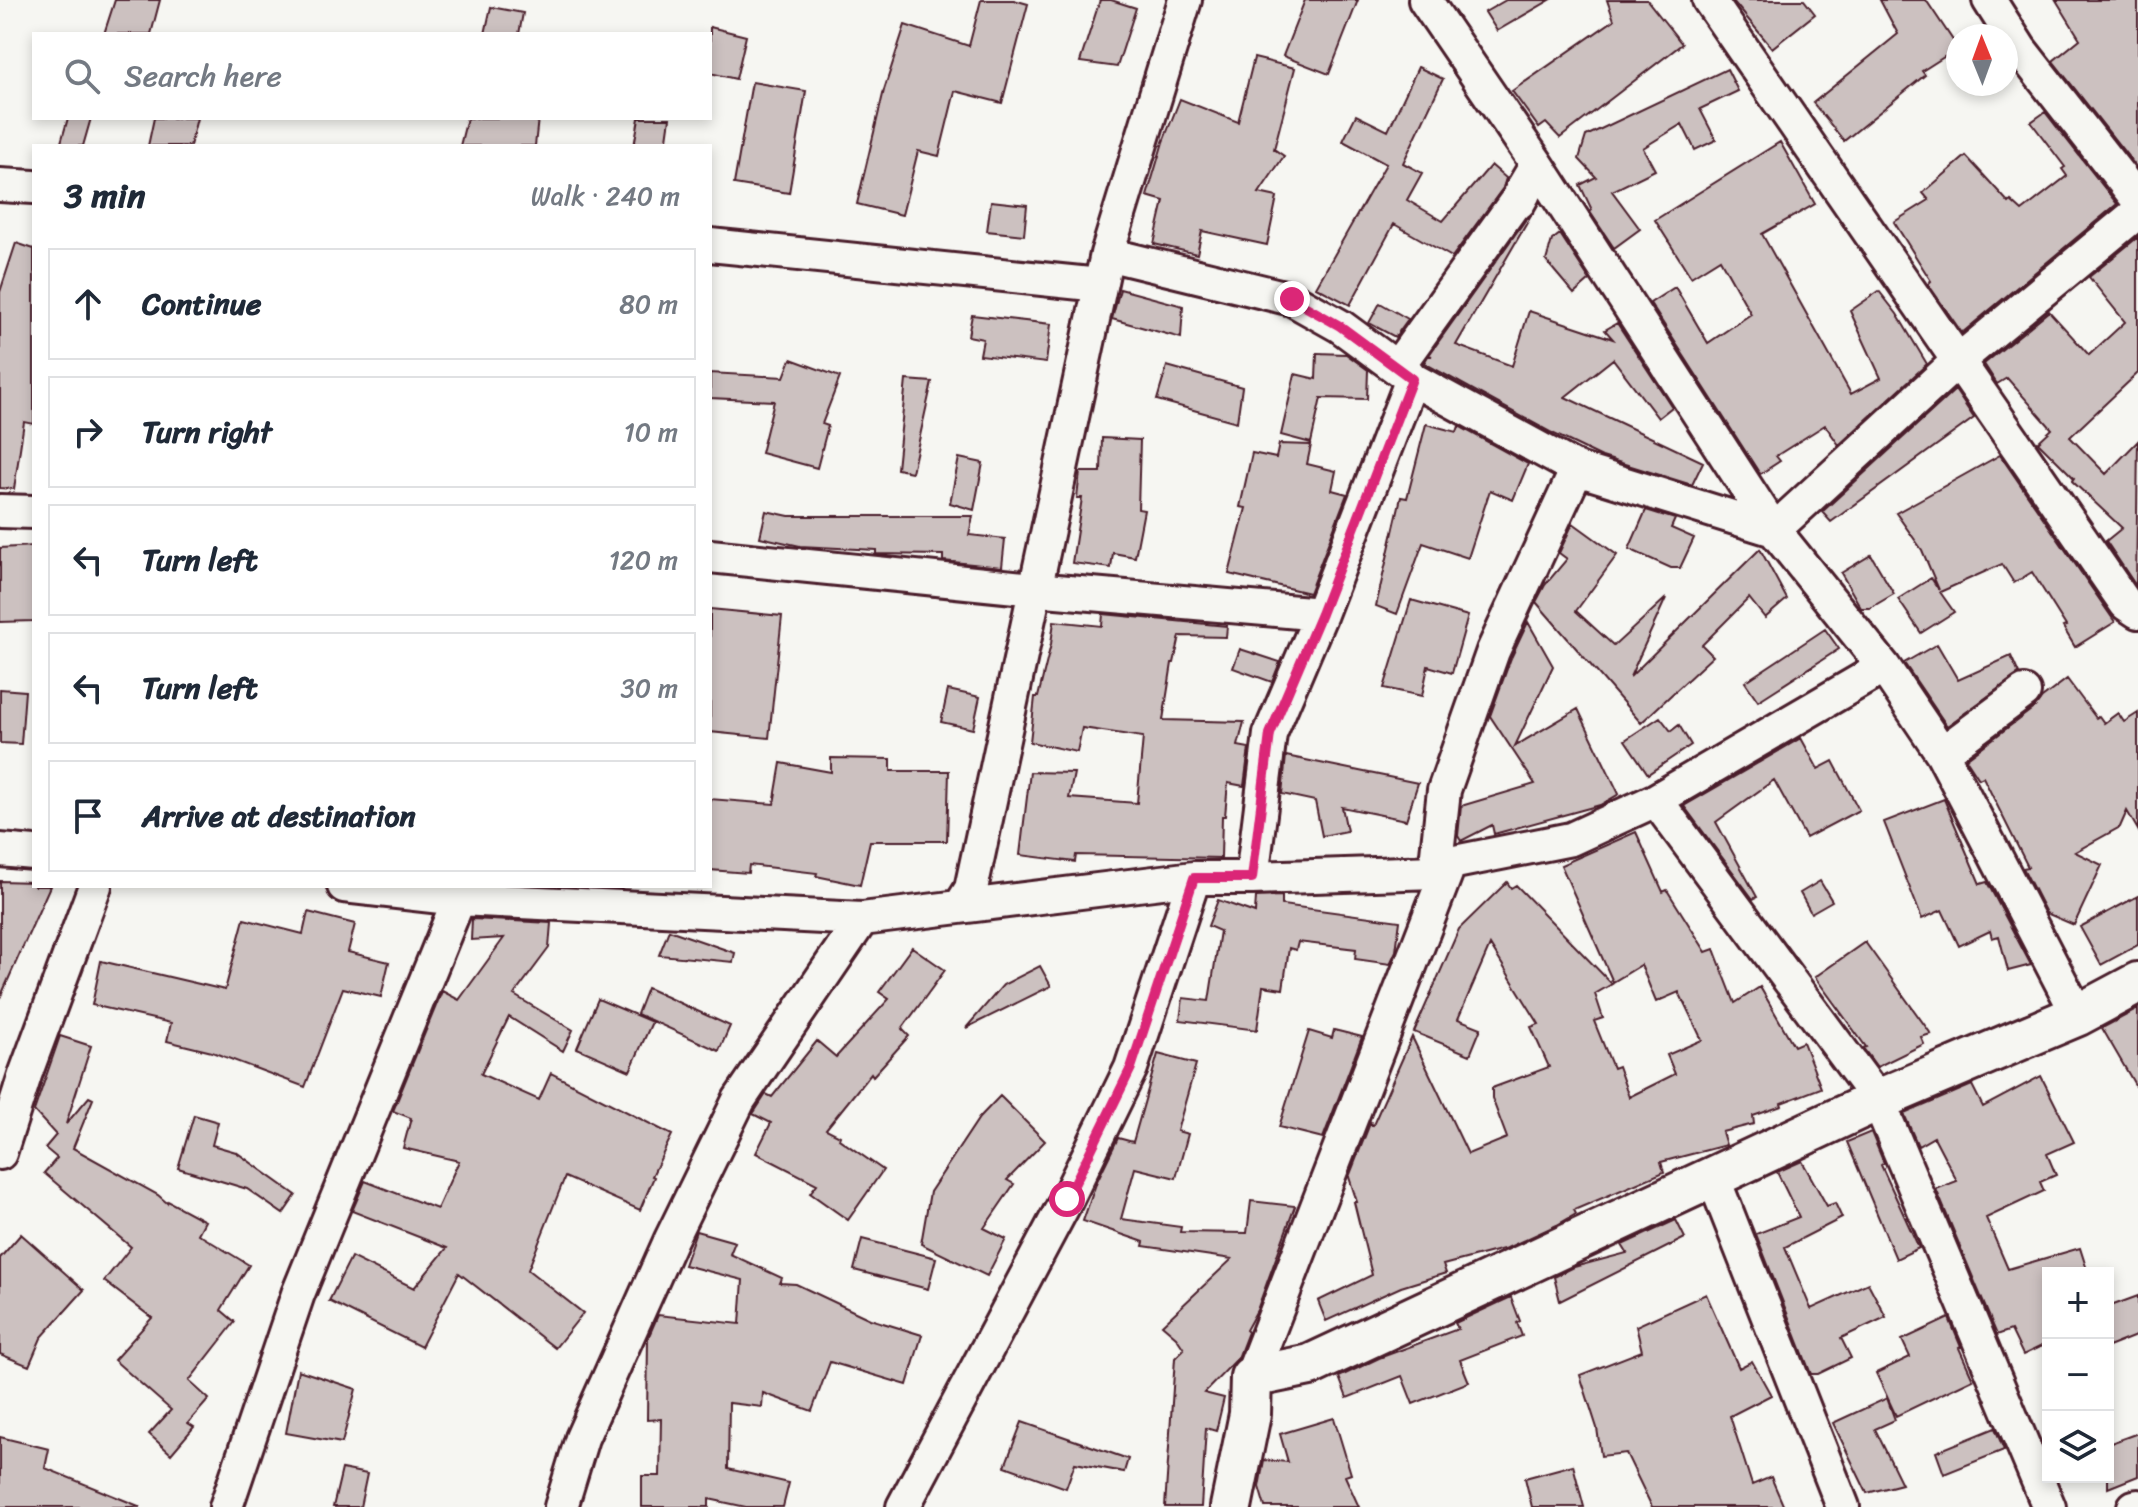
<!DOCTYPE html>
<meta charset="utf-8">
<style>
:root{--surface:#fff;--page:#f2f2f3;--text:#1f2937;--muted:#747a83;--line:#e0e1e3}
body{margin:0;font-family:Sriracha,sans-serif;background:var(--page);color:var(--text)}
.controls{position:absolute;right:24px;bottom:24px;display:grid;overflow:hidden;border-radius:0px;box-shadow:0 4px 12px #0003}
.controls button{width:72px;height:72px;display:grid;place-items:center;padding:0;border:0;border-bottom:2px solid var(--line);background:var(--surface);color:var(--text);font:40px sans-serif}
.compass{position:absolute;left:1946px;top:24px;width:72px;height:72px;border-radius:50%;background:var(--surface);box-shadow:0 4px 12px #0003;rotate:359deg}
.stop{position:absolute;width:24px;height:24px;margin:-18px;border:6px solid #db2777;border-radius:50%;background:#fff}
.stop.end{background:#db2777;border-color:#fff;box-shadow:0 2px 8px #0008}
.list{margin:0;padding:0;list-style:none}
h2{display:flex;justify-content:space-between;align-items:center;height:104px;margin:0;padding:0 32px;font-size:34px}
h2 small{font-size:26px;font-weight:400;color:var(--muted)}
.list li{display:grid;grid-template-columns:52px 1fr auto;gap:24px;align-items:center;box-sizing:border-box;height:112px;margin:0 16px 16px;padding:0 16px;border:2px solid var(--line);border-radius:0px}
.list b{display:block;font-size:30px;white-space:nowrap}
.list em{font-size:26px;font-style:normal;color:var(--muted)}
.icon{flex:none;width:44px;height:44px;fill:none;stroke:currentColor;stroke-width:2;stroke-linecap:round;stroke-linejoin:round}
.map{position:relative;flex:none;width:2138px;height:1507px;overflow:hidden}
.search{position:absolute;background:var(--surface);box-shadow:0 4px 12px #0003;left:32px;top:32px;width:680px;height:88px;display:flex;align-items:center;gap:20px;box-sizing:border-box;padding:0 28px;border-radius:0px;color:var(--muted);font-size:30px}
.panel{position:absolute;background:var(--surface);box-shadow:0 4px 12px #0003;left:32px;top:144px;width:680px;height:744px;border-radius:0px}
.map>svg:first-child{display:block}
.building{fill:#ccc1c0;stroke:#4a1f2b;stroke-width:2}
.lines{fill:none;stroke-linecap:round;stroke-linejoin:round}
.minor-casing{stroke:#4a1f2b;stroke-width:38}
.tertiary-casing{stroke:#4a1f2b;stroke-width:46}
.minor{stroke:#f6f6f2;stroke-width:32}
.tertiary{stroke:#f6f6f2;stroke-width:40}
.route{stroke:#db2777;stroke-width:10}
</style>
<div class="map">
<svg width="2138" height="1507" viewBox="0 0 2138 1507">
<rect width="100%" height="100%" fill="#f6f6f2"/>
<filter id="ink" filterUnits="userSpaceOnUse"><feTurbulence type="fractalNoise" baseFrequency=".0125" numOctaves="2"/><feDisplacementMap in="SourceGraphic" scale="16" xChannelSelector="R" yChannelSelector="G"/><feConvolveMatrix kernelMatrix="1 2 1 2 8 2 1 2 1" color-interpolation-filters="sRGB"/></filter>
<g filter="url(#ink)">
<path class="building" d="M115,0H160L151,34H104Z
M981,0H1014L1028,4L1002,103L955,91L939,156L918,151L902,215L857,204L884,90L905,25L969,46Z
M1100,0H1111L1136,8L1117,67L1080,62Z
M1305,0H1358L1329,74L1283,56Z
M1506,0H1550L1497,31L1485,12Z
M1607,0H1647L1682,44L1560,138L1546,123L1539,128L1512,91L1614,20Z
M1732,0H1804L1815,14L1772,48Z
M1880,0H1926L1958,48L1922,71L1925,75L1844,141L1813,103L1898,34Z
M2056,0H2138V169L2053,61L2080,39Z
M491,7L523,13L519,34H485Z
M710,27L746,36L736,79L710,73Z
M1254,58L1295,68L1274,149L1284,156L1259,193L1277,197L1267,245L1202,231L1197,254L1154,244L1164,201L1147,196L1163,142L1180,99L1238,122Z
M1418,67L1443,79L1403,163L1422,173L1407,200L1443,221L1491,165L1506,178L1503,188L1452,257L1394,224L1350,305L1316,287L1386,164L1343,141L1356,115L1388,131Z
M1727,69L1738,91L1700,109L1716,140L1695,150L1682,124L1643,148L1655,170L1612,191L1640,229L1614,248L1590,212L1592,210L1580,185L1596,177L1579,159L1586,136Z
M752,82L806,91L789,193L734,184Z
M2045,112L2117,204L1962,333L1928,284L1931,281L1894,222L1929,200L1923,193L1966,156L2009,203L2011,201L2022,211L2067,176L2062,169L2065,167L2031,122Z
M68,118H91L83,146H60Z
M154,118H197L190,146H148Z
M467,118H538L535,146H460Z
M639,118H670L666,146H634Z
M1780,142L1815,204L1762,234L1851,394L1881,378L1850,311L1879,291L1897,314L1927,364L1839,445L1825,425L1776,456L1780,461L1760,474L1650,303L1675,287L1708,343L1751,314L1720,259L1691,277L1655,220Z
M991,201L1027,205L1024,235L987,231Z
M1531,216L1456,345L1512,366L1529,311L1613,339L1605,330L1617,323L1672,407L1658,418L1613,359L1565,397L1703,462L1692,485L1602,457L1550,432L1424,363L1428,356H1432L1429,355L1526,219Z
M1560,234L1590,280L1574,294L1546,261L1552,240Z
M2138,237V373L2070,437L2106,474L2138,441L2136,586L2106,541L2122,528L2072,481L2074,478L2038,442L2052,429L2007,378L1997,384L1984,364L2049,311L2089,355L2125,322L2089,277Z
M16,243L34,249V424L24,422L14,489L0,488V292Z
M1120,289L1183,306L1181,338L1112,319Z
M1380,303L1408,319L1395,337L1369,323Z
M972,315L1051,324L1046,363L980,355L983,339L968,336Z
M1317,353L1346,354L1368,370L1367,399L1321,398L1311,443L1281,435L1295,374L1316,379Z
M791,359L840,377L822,424L828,426L817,468L761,453L774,401L710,398V373L784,377Z
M1167,366L1242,387L1237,422L1157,400Z
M906,380L932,382L912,472L897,469Z
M1955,390L1974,418L1831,522L1822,512Z
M1426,424L1457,432L1459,426L1528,464L1513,500L1490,490L1468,558L1423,543L1397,614L1376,606L1401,497L1407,498Z
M1102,438L1140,440L1138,509L1144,510L1135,557L1113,553L1111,568L1072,563L1082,498H1077L1080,472H1101Z
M1279,444L1311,445L1307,464L1336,471L1332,490L1347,494L1309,593L1229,574L1246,508L1240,507L1252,453L1276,458Z
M2000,455L2115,622L2075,647L2063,627L2066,626L2032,572L2014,583L2002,564L1940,592L1954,612L1921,633L1898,599L1931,578L1939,590L1922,550L1896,513Z
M959,458L983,463L974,510L950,503Z
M1646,510L1675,519L1671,528L1694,538L1680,568H1671L1629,549Z
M766,511L789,516H973L969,535L1005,539L1002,567L943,561V555L876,554V550L800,546L760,537Z
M1573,523L1617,555L1576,611L1614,646L1666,598L1630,677L1760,549L1787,599L1765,618L1749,598L1702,645L1713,656L1641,723L1536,602L1545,585L1567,559L1559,553Z
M34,546V621L0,622V548Z
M1871,555L1894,594L1870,608H1861L1841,573Z
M1411,600L1468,616L1452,673L1428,666L1422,696L1384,688Z
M710,609L782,616L769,738L710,732Z
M1103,614L1227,626L1226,637L1180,636L1174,663H1172L1163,720L1244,722L1238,746L1249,748L1244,786L1228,783L1225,816H1222L1221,858L1076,855L1075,862L1020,855L1030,772L1074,773L1069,798L1137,803L1143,737L1082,728L1077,752L1030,742L1035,697H1038L1051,644L1054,621L1102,626Z
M1528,622L1553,666L1515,746L1578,709L1619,794L1600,805L1494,834L1492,825L1461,841L1458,836L1461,806L1535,784L1490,716L1511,658Z
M1825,629L1839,649L1758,701L1745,682Z
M1937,644L1958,680L2011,656L2019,674L1947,726L1904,663Z
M1240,649L1280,662L1272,682L1233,668Z
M2067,679L2096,718L2099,716L2104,723L2118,713L2124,722L2138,713V830L2127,811L2120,827L2075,852L2102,865L2074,925L2046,913L2023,868L2028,867L1983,777L1979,779L1966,759L2035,707L2042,698Z
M0,689L25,691L21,744L0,743Z
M948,690L980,697L973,729L941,722Z
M1660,717L1671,731L1679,725L1691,745L1648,774L1625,740Z
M1801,738L1818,769L1833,761L1859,810L1806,838L1774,780L1716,822L1757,897L1753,899L1684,806Z
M1286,756L1418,783L1406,820L1342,807L1347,831L1322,836L1315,801L1282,794Z
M831,758L891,759V771H949L947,841H870L860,885L816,876L817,873L749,865L748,873L710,870V799L774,804L781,763L831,772Z
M1944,799L1980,884L1987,882L2031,965L2008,971L1999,936L1992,938L1990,931L1959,946L1942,910L1922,919L1884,822Z
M1636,832L1663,892L1667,890L1706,952L1714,949L1735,1003L1760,987L1794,1046L1803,1042L1821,1088L1781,1103L1782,1106L1753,1116L1754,1124L1722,1132L1726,1145L1661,1162L1664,1172L1574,1210L1576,1214L1557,1225L1507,1248L1443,1265L1446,1273L1401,1287L1326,1321L1318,1301L1372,1275L1354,1202H1357L1349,1177L1371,1121L1370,1124L1373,1125L1412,1037L1468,1154L1507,1138L1492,1098V1088L1549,1067L1531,1027L1539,1024L1490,945L1458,1019L1481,1028L1470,1055L1414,1032L1459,929L1507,882L1511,888L1516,885L1612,984L1595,994L1603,1018L1594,1021L1613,1068L1618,1066L1629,1097L1675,1074L1667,1055L1702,1040L1679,992L1656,1002L1641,965L1613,982L1561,865Z
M0,881L34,882V886H50L0,998Z
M1820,881L1832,901L1811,913L1800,893Z
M1282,896V905L1400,921L1396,951L1390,964L1355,959L1356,949L1298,942L1296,950L1289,948L1283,989L1263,986L1257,1030L1180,1020L1183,998L1209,1001L1220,931L1208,926L1218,900L1255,913L1256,897Z
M2138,896V945L2101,965L2080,927Z
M308,912L355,924L348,952L389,962L381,997L343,988L305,1087L212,1052L167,1041L171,1023L92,1005L101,961L225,990L244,919L303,934Z
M472,919L551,923L549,948L514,995L573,1030L563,1051L509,1017L481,1074L539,1100L551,1073L672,1135L652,1176L654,1177L640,1210L565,1177L528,1270L583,1313L555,1348L459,1273L421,1347L329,1301L351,1257L414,1288L447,1248L352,1211L365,1181L437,1209L459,1161L403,1148L411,1118L393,1111L442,991L459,1000L504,938L471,940Z
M669,930L735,953L733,962L659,955Z
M1865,942L1931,1034L1921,1037L1924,1044L1877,1067L1863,1048L1866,1047L1815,977Z
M912,947L945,970L902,1029L909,1036L873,1076L871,1073L826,1129L840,1136L839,1139L883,1170L848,1220L810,1193L817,1184L756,1153L771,1123L753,1114L766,1094L772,1097L817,1041L836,1057L889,999L879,992Z
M1040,966L1051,986L966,1028L1003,985Z
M647,988L730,1026L719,1051L637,1014Z
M598,999L652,1022L630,1071L577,1048Z
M2138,1009V1090L2102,1028Z
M1334,1030L1362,1037L1323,1138L1279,1127L1309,1031L1332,1038Z
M60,1036L91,1046L66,1124L89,1097L93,1099L73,1148L158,1195L167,1203L168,1201L205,1221L198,1234L249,1265L221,1310L235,1322L189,1381L209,1399L188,1423L194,1427L171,1454L149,1434L171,1410L114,1360L152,1318L104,1281L131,1247L44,1173L57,1158L45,1148L56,1135L34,1111Z
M1158,1054L1196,1064L1177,1131L1188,1134L1176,1178L1135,1168L1121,1219L1181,1227L1180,1232L1247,1233L1251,1201L1295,1206L1257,1310L1246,1330L1248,1332L1238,1358L1204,1393L1224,1398L1216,1431L1206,1428L1201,1507H1165L1175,1358L1184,1349L1176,1337L1162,1325L1232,1259L1143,1246L1144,1242L1083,1221L1097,1181L1118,1138L1133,1142Z
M2041,1076L2074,1142L2047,1154L2056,1175L2040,1182L2044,1191L1986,1218L2008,1269L2080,1248L2088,1273H2048V1343L2023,1355L2011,1330L1997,1335L1936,1189L1957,1181L1934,1137L1918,1146L1904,1114L1972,1085L1983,1107Z
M1000,1096L1045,1141L1007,1180L1014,1184L984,1228L1006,1239L987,1276L921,1244L930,1192L979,1118Z
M194,1115L218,1122L212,1145L236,1152L296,1195L283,1214L247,1189L178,1168Z
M1871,1132L1884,1163L1881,1165L1919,1248L1896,1259L1847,1142Z
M1802,1161L1827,1206L1835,1203L1842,1218L1785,1247L1811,1309L1868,1283L1886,1317L1841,1338L1851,1358L1818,1374H1811L1756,1234L1799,1217L1777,1172Z
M1676,1220L1685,1238L1560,1301L1554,1277L1574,1267L1627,1253L1622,1245Z
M696,1231L735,1242L730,1254L782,1278L780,1283L796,1284L870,1319L922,1335L907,1385L830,1362L812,1411L763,1393L762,1407L729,1403L728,1469L789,1483L783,1507H746L709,1499V1507H642V1476H660L661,1419L647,1420L648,1338L658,1315L740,1324L743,1280L684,1265Z
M21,1234L84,1290L41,1338L29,1366L0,1354V1258Z
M862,1239L936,1258L928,1289L854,1270Z
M1706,1294L1739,1368L1752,1361L1771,1395L1730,1416L1752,1485L1771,1477L1784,1507H1652L1626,1453L1601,1456L1597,1428L1580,1375L1642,1351L1636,1326Z
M2138,1296V1335L2108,1347V1307Z
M1511,1297L1520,1321L1517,1323L1522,1336L1460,1360L1469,1382L1413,1404L1402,1376L1347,1398L1339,1377L1379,1358L1458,1329L1455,1323Z
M1949,1318L1961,1347L1959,1348L1973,1379L1896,1416L1876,1373L1910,1357L1902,1340Z
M298,1370L356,1389L342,1443L286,1433Z
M1887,1398L1895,1420L1875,1429L1902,1484L1867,1493L1833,1423Z
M1334,1418L1351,1474L1345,1476L1359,1507H1265L1259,1487L1264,1460L1288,1462L1280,1434Z
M1022,1422L1128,1459L1124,1472L1075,1463L1066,1488L1005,1466Z
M1995,1428L2004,1450L1944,1474L1936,1452Z
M2138,1433V1476L2108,1488V1444Z
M0,1437L49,1449L45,1468L141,1507H0Z
M1573,1465L1584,1507H1532L1525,1478Z
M342,1469L367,1474L360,1507H333Z"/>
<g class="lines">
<defs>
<path id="minor" d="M1425,0L1537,164L1774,530L1884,667L1942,753L2078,1015
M1709,0L2126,604L2138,612
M1989,0L2020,49L2138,200
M0,185L34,187
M710,245L1100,285
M1107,254L1292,299L1340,326L1412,379L1577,469L1774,530L1959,360L2138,212
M0,511L34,512
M710,556L1034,589L1321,614
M1942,753L2024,692
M1656,800L1878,1100L2049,1507
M0,850L34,853
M1435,872L1444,790L1493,651L1577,469
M1252,878L1270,734L1321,614L1412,379L1400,363L1516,201L1519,202L1524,193L1521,191L1537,164
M344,886L459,899L862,919L1194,878H1252L1435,872L1450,863L1571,839L1656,800L1884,667
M961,905L971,889L1107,254L1185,0
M0,1153L25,1075L95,886
M1713,1177L1843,1507
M1251,1377L1450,863
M226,1507L298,1294L459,899
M561,1507L582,1438L671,1239L739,1100L862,919
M903,1507L1067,1199L1131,1068L1194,878
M2134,1507L2138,1506"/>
<path id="tertiary" d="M1231,1507L1250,1414L1251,1377L1310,1365L1878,1100L2078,1015L2138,983"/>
</defs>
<use href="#minor" class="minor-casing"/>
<use href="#tertiary" class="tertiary-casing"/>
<use href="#minor" class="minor"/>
<use href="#tertiary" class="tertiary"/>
</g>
</g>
<g class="lines" filter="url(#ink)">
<path class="route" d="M1067,1199L1131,1068L1194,878H1252L1270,734L1321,614L1412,379L1340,326L1292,299"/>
</g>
</svg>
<div class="controls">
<button>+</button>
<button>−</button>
<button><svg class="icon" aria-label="layers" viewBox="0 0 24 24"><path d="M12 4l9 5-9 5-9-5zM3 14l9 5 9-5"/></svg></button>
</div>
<svg class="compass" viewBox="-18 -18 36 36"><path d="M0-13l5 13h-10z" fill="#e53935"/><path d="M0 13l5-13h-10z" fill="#747a83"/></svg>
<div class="stop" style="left:1067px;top:1199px"></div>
<div class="stop end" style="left:1292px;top:299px"></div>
<div class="search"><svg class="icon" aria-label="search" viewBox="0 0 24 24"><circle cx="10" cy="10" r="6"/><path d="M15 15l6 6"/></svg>Search here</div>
<section class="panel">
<h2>3 min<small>Walk · 240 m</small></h2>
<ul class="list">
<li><svg class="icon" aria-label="ahead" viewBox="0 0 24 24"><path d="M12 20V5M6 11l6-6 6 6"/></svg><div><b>Continue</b></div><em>80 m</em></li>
<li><svg class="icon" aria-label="right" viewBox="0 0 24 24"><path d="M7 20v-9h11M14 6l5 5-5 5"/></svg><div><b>Turn right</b></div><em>10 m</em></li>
<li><svg class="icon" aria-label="left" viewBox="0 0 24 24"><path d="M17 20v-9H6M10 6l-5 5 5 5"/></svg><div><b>Turn left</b></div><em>120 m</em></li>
<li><svg class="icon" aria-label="left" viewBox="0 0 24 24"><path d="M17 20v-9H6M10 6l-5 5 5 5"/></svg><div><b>Turn left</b></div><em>30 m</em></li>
<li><svg class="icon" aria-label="arrive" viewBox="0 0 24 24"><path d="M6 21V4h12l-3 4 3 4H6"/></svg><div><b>Arrive at destination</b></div></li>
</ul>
</section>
</div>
